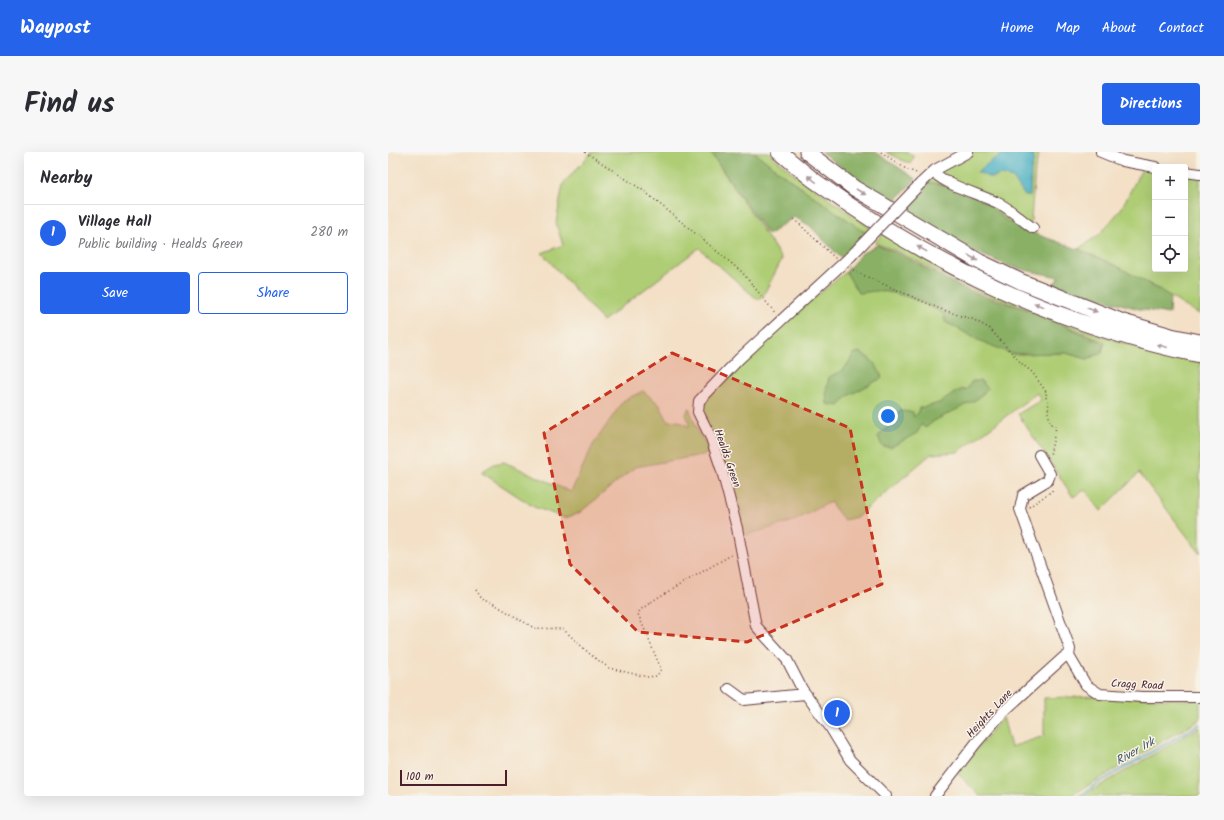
<!DOCTYPE html>
<meta charset="utf-8">
<style>
:root{--surface:#fff;--page:#f7f7f7;--text:#2b2b33;--muted:#7c7c81;--line:#e1e1e2;--accent:#2563eb}
body{margin:0;font-family:Kalam,sans-serif;background:var(--page);color:var(--text)}
.controls{position:absolute;right:12px;top:12px;display:grid;overflow:hidden;border-radius:4px;box-shadow:0 4px 16px #0002}
.controls button{width:36px;height:36px;display:grid;place-items:center;padding:0;border:0;border-bottom:1px solid var(--line);background:var(--surface);color:var(--text);font:20px sans-serif}
.scale{position:absolute;left:12px;bottom:10px;width:107px;box-sizing:border-box;padding-left:4px;border:2px solid #4a1f2b;border-top:0;font-size:11px;line-height:14px;white-space:nowrap;color:#4a1f2b;-webkit-text-stroke:3px #f7f3e8;paint-order:stroke}
.you{position:absolute;left:500px;top:264px;width:14px;height:14px;margin:-10px;border:3px solid #fff;border-radius:50%;background:#1a73e8;box-shadow:0 0 0 6px #1a73e833}
.badge{display:grid;place-items:center;width:26px;height:26px;border-radius:50%;background:var(--accent);color:#fff;font-size:13px;font-weight:700}
.pin{position:absolute;translate:-50% -50%;border:2px solid #fff;box-shadow:0 1px 4px #0006}
.list{margin:0;padding:0;list-style:none}
h2{display:flex;justify-content:space-between;align-items:center;height:52px;margin:0;padding:0 16px;font-size:17px}
h2 small{font-size:13px;font-weight:400;color:var(--muted)}
.list li{display:grid;grid-template-columns:26px 1fr auto;gap:12px;align-items:center;box-sizing:border-box;height:56px;padding:0 16px;border-top:1px solid var(--line)}
.list b{display:block;font-size:15px;white-space:nowrap}
.list p{margin:0;font-size:13px;white-space:nowrap;color:var(--muted)}
.list em{font-size:13px;font-style:normal;color:var(--muted)}
.actions{display:flex;gap:8px;padding:12px 16px}
.actions a{flex:1;padding:9px 0;border:1px solid var(--accent);border-radius:4px;text-align:center;font-size:14px;color:var(--accent)}
.actions .main{background:var(--accent);color:#fff}
.icon{flex:none;width:22px;height:22px;fill:none;stroke:currentColor;stroke-width:2;stroke-linecap:round;stroke-linejoin:round}
.map{position:relative;flex:none;width:812px;height:644px;overflow:hidden;border-radius:4px}
header{display:flex;align-items:center;gap:24px;box-sizing:border-box;height:56px;padding:0 20px;background:var(--accent);color:#fff}
header strong{font-size:19px}
nav{display:flex;gap:22px;margin-inline-start:auto;font-size:14px}
.intro{display:flex;align-items:center;justify-content:space-between;box-sizing:border-box;height:96px;padding:0 24px}
h1{margin:0;font-size:28px}
.button{padding:10px 18px;border-radius:4px;background:var(--accent);color:#fff;font-size:14px;font-weight:700}
main{display:flex;gap:24px;padding:0 24px}
aside{flex:1;background:var(--surface);border-radius:4px;box-shadow:0 4px 16px #0002}
.map>svg:first-child{display:block}
.green{fill:#aecd74;stroke:#7c7650}
.forest{fill:#8ab066;stroke:#6a6848}
.water{fill:#43adc2;stroke:#466676}
.lines{fill:none;stroke-linecap:round;stroke-linejoin:round}
.stream{stroke:#43adc2;stroke-width:2}
.minor-casing{stroke:#633c42;stroke-width:12}
.highway-casing{stroke:#633c42;stroke-width:17}
.path{stroke:#633c42;stroke-width:1.5;stroke-dasharray:1 3;stroke-linecap:butt}
.minor{stroke:#fff;stroke-width:10}
.highway{stroke:#fff;stroke-width:15}
.minor-bridge-casing{stroke:#633c42;stroke-width:12;stroke-linecap:butt}
.minor-bridge{stroke:#fff;stroke-width:10}
.oneway{fill:#ae9aa0}
.marked{fill:#c8321e;fill-opacity:0.2;stroke:#c8321e;stroke-width:3;stroke-dasharray:8 5;stroke-linejoin:round}
.labels{text-anchor:middle;stroke-width:3;stroke-linejoin:round;paint-order:stroke}
.street-label{font-size:11px;fill:#4a1f2b;stroke:#f7f3e8}
.water-label{font-size:12px;font-style:italic;fill:#475867;stroke:#f7f3e8}
</style>
<header>
<strong>Waypost</strong>
<nav><a>Home</a><a>Map</a><a>About</a><a>Contact</a></nav>
</header>
<div class="intro"><h1>Find us</h1><a class="button">Directions</a></div>
<main>
<aside>
<h2>Nearby<small></small></h2>
<ul class="list">
<li><span class="badge">1</span><div><b>Village Hall</b><p>Public building · Healds Green</p></div><em>280 m</em></li>
</ul>
<div class="actions"><a class="main">Save</a><a>Share</a></div>
</aside>
<div class="map">
<svg width="812" height="644" viewBox="0 0 812 644">
<rect width="100%" height="100%" fill="#f7f3e8"/>
<filter id="ink" filterUnits="userSpaceOnUse"><feTurbulence type="fractalNoise" baseFrequency=".025" numOctaves="2"/><feDisplacementMap in="SourceGraphic" scale="8" xChannelSelector="R" yChannelSelector="G"/><feConvolveMatrix kernelMatrix="1 2 1 2 8 2 1 2 1" color-interpolation-filters="sRGB"/></filter>
<filter id="wash" filterUnits="userSpaceOnUse"><feTurbulence type="fractalNoise" baseFrequency=".012" numOctaves="4" result="noise"/><feDisplacementMap in="SourceGraphic" scale="16" xChannelSelector="R" yChannelSelector="G"/><feGaussianBlur stdDeviation="0.9" result="paint"/><feColorMatrix in="noise" values="0 0 0 0 0 0 0 0 0 0 0 0 0 0 0 0 0 1.4 0 .05"/><feComposite in="paint" operator="in"/></filter>
<g filter="url(#wash)">
<rect width="100%" height="100%" fill="#f3e0c6"/>
<path class="green" d="M204,0H322L394,107L375,144L370,148L311,96L215,169L154,101L175,93L168,71L175,32Z
M366,0H380L405,21L483,76L478,81L398,25Z
M498,0H520L526,5L522,12Z
M585,0H644L651,3L647,17L642,80L620,70L601,53L557,33L539,30L554,18Z
M754,17L767,19V117H797V22L812,24V162C796,155 782,144 767,135C742,121 717,109 690,97L712,82L733,57Z
M495,81L558,119L587,133L667,167L733,190L775,203L812,210V401L751,321L713,359L697,338L685,345L630,262L653,248L649,241L570,300L543,302L469,365L456,368L442,350L406,369L355,384L346,341L331,295L315,261L316,251L325,240L395,171L458,120L551,152L624,202L678,201L699,207L714,201L717,190L643,159L586,138L508,99L487,91Z
M255,239L271,252L280,269H290L302,275L298,262L301,256L310,280L325,301L247,315L191,361L177,366L146,355L93,320L106,312L116,310L183,340L205,293L235,249Z
M709,544L812,548V568L778,587L686,642L685,644H592L569,621L615,565L623,595L656,584V546Z
M812,575V644H693L703,639Z"/>
<path class="forest" d="M322,0H366L398,25L478,81L453,106L421,73L406,65L380,83Z
M433,0H487L528,27L504,52Z
M539,30L575,37L601,53L620,70L642,80L690,97L729,114L782,144L781,162L751,157L665,133L671,125C656,122 640,119 625,115C586,102 550,80 513,62Z
M489,93C523,105 552,126 585,140C603,147 622,152 640,158C666,168 691,181 716,191L713,201L699,207L678,201L624,202L588,187L569,176L557,170L556,162C535,150 513,140 489,139C483,139 476,141 470,141L458,120L473,102Z
M471,200C484,207 489,212 494,226L460,244L451,254L439,252L438,239L441,225C454,219 459,216 465,202Z
M584,229H593L600,237L589,247L546,269L537,276L534,272L529,281L503,295L494,294L490,284L501,274L512,259L525,260L526,265L530,261L531,256C539,254 549,253 556,248C567,242 564,239 579,237Z"/>
<path class="water" d="M621,0H637L644,3L646,7L643,19L642,44H637L625,26L612,23L603,26L589,20L606,7Z"/>
<g class="lines">
<path class="stream" d="M692,644L710,631L812,572"/>
</g>
</g>
<g filter="url(#ink)">
<g class="lines">
<defs>
<path id="minor" d="M713,0L735,9L767,15
M545,20C563,36 590,41 612,52C624,58 634,69 645,76
M797,20L812,22
M532,32L547,18L580,0
M463,104L351,207L311,249L310,260L323,286L334,319L349,376L368,474L399,508L414,537L442,575L462,608L498,644
M651,303L662,322L660,328L635,343L632,357L682,497L681,504
M681,504L698,533L712,542L754,545H812
M341,537L356,548L417,542
M547,644L588,591L614,561L676,505L681,504"/>
<path id="highway" d="M392,0C404,10 415,20 427,29C541,112 674,175 812,203
M419,0L466,36L592,110L634,130L735,170L783,184L812,190"/>
</defs>
<use href="#minor" class="minor-casing"/>
<use href="#highway" class="highway-casing"/>
<path class="path" d="M197,0L256,39L354,120L388,162
M493,0L518,17L531,22
M406,67L448,107
M463,115L468,120L550,156L573,164L584,167L601,176L635,213L644,220L659,241L657,244C661,250 661,252 660,259C660,262 662,267 662,271L668,275L662,303
M641,355L664,339V335
M87,438L93,447L106,452L146,476L175,477L203,503L221,516L259,525L269,524L273,517L250,462L252,458L269,446L345,402"/>
<use href="#minor" class="minor"/>
<use href="#highway" class="highway"/>
<defs>
<path id="minor-bridge" d="M463,104L532,32"/>
</defs>
<use href="#minor-bridge" class="minor-bridge-casing"/>
<use href="#minor-bridge" class="minor-bridge"/>
</g>
<defs><path id="oneway-solid" d="M-6-.8H1V-3.2L6.5 0L1 3.2V.8H-6Z"/></defs>
<g class="oneway">
<use href="#oneway-solid" transform="translate(424 27) rotate(-142)"/>
<use href="#oneway-solid" transform="translate(473 40) rotate(30)"/>
<use href="#oneway-solid" transform="translate(534 97) rotate(-151)"/>
<use href="#oneway-solid" transform="translate(585 106) rotate(30)"/>
<use href="#oneway-solid" transform="translate(651 153) rotate(-159)"/>
<use href="#oneway-solid" transform="translate(704 158) rotate(21)"/>
<use href="#oneway-solid" transform="translate(774 194) rotate(-165)"/>
</g>
</g>
<path class="marked" d="M284,201L462,276L494,432L359,490L250,480L182,412L156,281Z"/>
<g class="labels">
<g class="street-label">
<text transform="translate(340 306) rotate(71)" y="4">Healds Green</text>
<text transform="translate(749 532) rotate(3)" y="4">Cragg Road</text>
<text transform="translate(601 561) rotate(-47)" y="4">Heights Lane</text>
</g>
<g class="water-label">
<text transform="translate(747 599) rotate(-30)" y="4">River Irk</text>
</g>
</g>
</svg>
<div class="controls">
<button>+</button>
<button>−</button>
<button><svg class="icon" aria-label="locate" viewBox="0 0 24 24"><circle cx="12" cy="12" r="6"/><path d="M12 2v4M12 18v4M2 12h4M18 12h4"/></svg></button>
</div>
<div class="scale">100 m</div>
<div class="you"></div>
<div class="pin badge" style="left:449px;top:561px">1</div>
</div>
</main>
